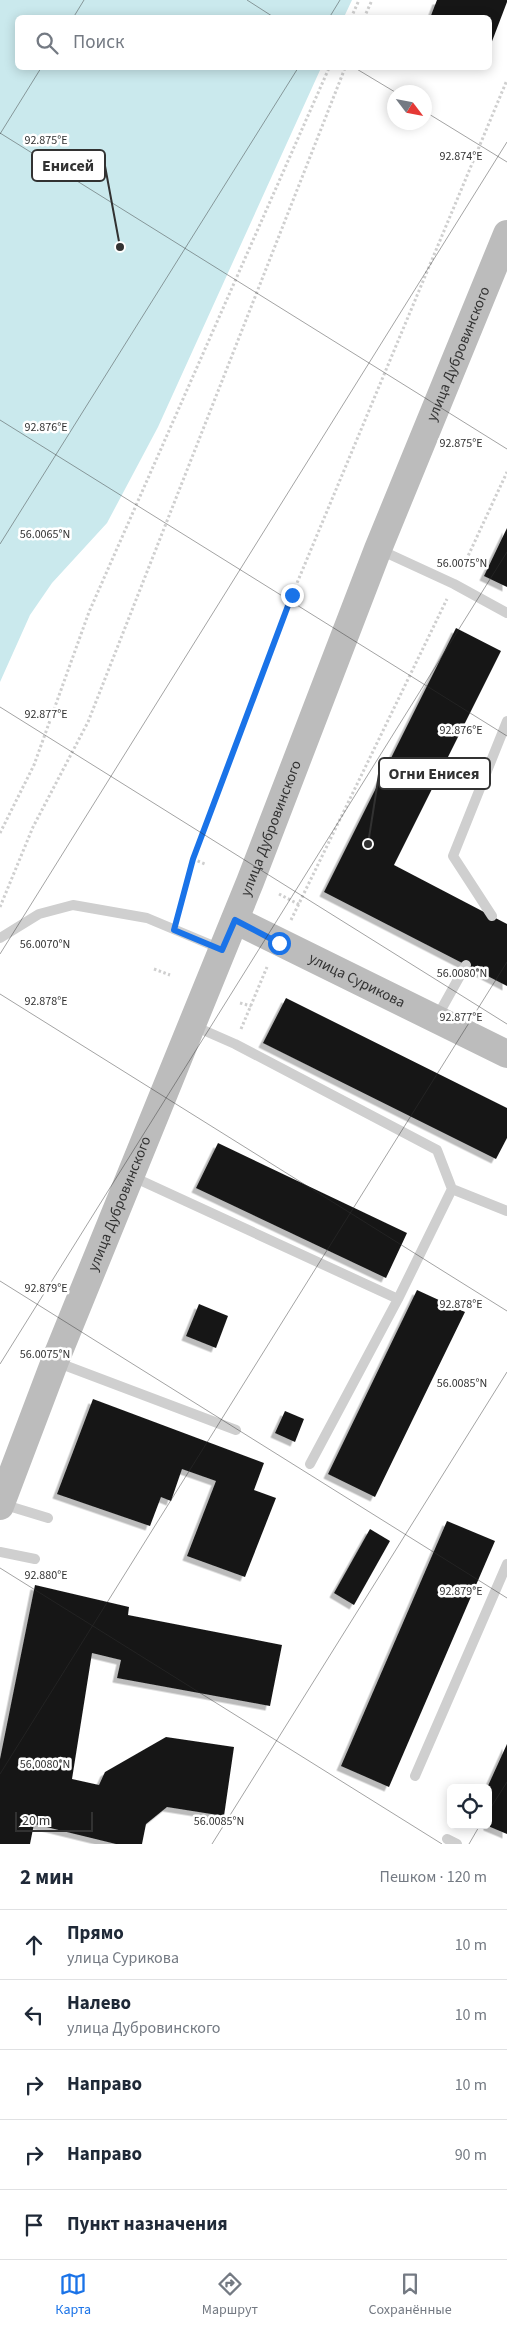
<!DOCTYPE html>
<html lang="ru">
<meta charset="utf-8">
<style>
:root{--surface:#fff;--page:#f6f6f7;--text:#1f2937;--muted:#747a83;--line:#e0e1e3;--accent:#1a73e8}
body{margin:0;font-family:"Source Sans 3",sans-serif;background:var(--page);color:var(--text)}
.controls{position:absolute;right:15px;bottom:15px;display:grid;overflow:hidden;border-radius:8px;box-shadow:0 2px 12px #0003}
.controls button{width:45px;height:45px;display:grid;place-items:center;padding:0;border:0;border-bottom:1px solid var(--line);background:var(--surface);color:var(--text);font:25px sans-serif}
.compass{position:absolute;left:387px;top:85px;width:45px;height:45px;border-radius:50%;background:var(--surface);box-shadow:0 2px 12px #0003;rotate:122deg}
.scale{position:absolute;left:15px;bottom:12px;width:78px;box-sizing:border-box;padding-left:5px;border:2px solid #323232;border-top:0;font-size:14px;line-height:18px;white-space:nowrap;color:#323232;-webkit-text-stroke:4px #fff;paint-order:stroke}
.stop{position:absolute;width:15px;height:15px;margin:-11px;border:4px solid #1a73e8;border-radius:50%;background:#fff}
.stop.end{background:#1a73e8;border-color:#fff;box-shadow:0 1px 5px #0008}
.list{margin:0;padding:0;list-style:none}
h2{display:flex;justify-content:space-between;align-items:center;height:65px;margin:0;padding:0 20px;font-size:21px}
h2 small{font-size:16px;font-weight:400;color:var(--muted)}
.list li{display:grid;grid-template-columns:32px 1fr auto;gap:15px;align-items:center;box-sizing:border-box;height:70px;padding:0 20px;border-top:1px solid var(--line)}
.list b{display:block;font-size:19px;white-space:nowrap}
.list p{margin:0;font-size:16px;white-space:nowrap;color:var(--muted)}
.list em{font-size:16px;font-style:normal;color:var(--muted)}
.icon{flex:none;width:28px;height:28px;fill:none;stroke:currentColor;stroke-width:2;stroke-linecap:round;stroke-linejoin:round}
.map{position:relative;flex:none;width:507px;height:1844px;overflow:hidden}
.search{position:absolute;background:var(--surface);box-shadow:0 2px 12px #0003;left:15px;right:15px;top:15px;height:55px;display:flex;align-items:center;gap:12px;box-sizing:border-box;padding:0 18px;border-radius:8px;color:var(--muted);font-size:19px}
.sheet{height:415px;background:var(--surface)}
nav{display:flex;justify-content:space-around;align-items:center;box-sizing:border-box;height:70px;border-top:1px solid var(--line);background:var(--surface);font-size:14px;color:var(--muted)}
nav a{display:grid;justify-items:center;gap:2px}
nav .on{color:var(--accent)}
.map>svg:first-child{display:block}
.water{fill:#cae9ed}
.building{fill:#191919;filter:url(#shadow)}
.lines{fill:none;stroke-linecap:round;stroke-linejoin:round}
.path{stroke:#cfcfcf;stroke-width:3;stroke-dasharray:2.5 2.5;stroke-linecap:butt}
.service{stroke:#cfcfcf;stroke-width:10}
.secondary{stroke:#bcbcbc;stroke-width:28}
.route{stroke:#1a73e8;stroke-width:6}
.ticks{fill:none;stroke:#323232;stroke-width:1;stroke-opacity:0.45}
.labels{text-anchor:middle;stroke-width:5;stroke-linejoin:round;paint-order:stroke}
.street-label{font-size:15px;fill:#323232;stroke:#fff}
.ticks-label{font-size:12px;text-anchor:middle;fill:#323232;stroke:#fff;stroke-width:5;stroke-linejoin:round;paint-order:stroke}
.leader{fill:none;stroke:#323232;stroke-width:2}
.callout-dot{fill:#323232;stroke:#fff;stroke-width:2}
.callout{fill:#fff;stroke:#323232;stroke-width:2}
.callout-label{font-size:16px;text-anchor:middle;font-weight:bold;fill:#323232}
</style>
<div class="map">
<svg width="507" height="1844" viewBox="0 0 507 1844">
<defs>
<filter id="shadow"><feDropShadow dx="-4.5" dy="4.5" stdDeviation="0" flood-color="#0004"/></filter>
</defs>
<rect width="100%" height="100%" fill="#fff"/>
<path class="water" d="M0,0H352L344,17L18,18V68H321L158,427L107,523L52,583L30,615L0,682Z"/>
<path class="building" d="M437,0H507V2L491,44L490,43V18H430Z
M507,528V587L484,576Z
M456,628L501,651L394,865L507,924V986L324,892Z
M286,998L507,1108V1138L496,1159L263,1043Z
M218,1143L407,1233L386,1278L196,1188Z
M417,1290L465,1312L375,1497L328,1474Z
M199,1304L228,1316L216,1348L186,1336Z
M93,1399L264,1463L254,1490L276,1498L245,1577L187,1556L216,1481L182,1469L171,1501L161,1497L150,1526L57,1494Z
M285,1411L304,1419L295,1442L275,1433Z
M447,1521L495,1541L389,1787L341,1766Z
M370,1529L390,1541L354,1605L334,1593Z
M35,1585L129,1607L128,1615L282,1645L270,1706L117,1678L121,1660L92,1653L72,1779L99,1785L105,1772L166,1737L234,1747L224,1816L167,1807L146,1824L142,1844H116L34,1824L30,1844H0V1759Z
M507,1744V1834L488,1826L487,1788Z"/>
<g class="lines">
<path class="path" d="M351,18L359,0
M364,18L372,0
M462,569L507,472
M0,833L34,765L89,612L329,68
M193,859L205,864
M279,894L300,905
M0,907L33,827L88,722L345,68
M179,912L193,859L292,595L507,80
M291,920L447,599
M154,969L170,975
M240,1003L251,1006
M241,1029L267,967"/>
<path class="service" d="M378,549L454,584L507,613
M492,916L453,856L507,721
M0,938L39,914L73,905L147,918L221,949
M437,1017L466,965
M194,1026L235,1044L437,1150L452,1189L507,1211
M131,1176L398,1299
M56,1362L236,1430
M310,1464L398,1299L452,1189
M2,1504L48,1518
M0,1552L35,1559
M415,1776L507,1564
M447,1839L457,1844"/>
<g class="secondary">
<path id="s1" d="M235,920L507,1054"/>
<path id="s2" d="M0,1506L55,1361L250,882L378,549L507,234"/>
</g>
</g>
<g class="lines">
<path class="route" d="M279,943L235,920L222,950L174,930L193,859L292,595"/>
</g>
<path class="ticks" d="M247,0L275,18M73,18L84,0M329,18L340,0M355,68L395,92M424,111L507,162M0,133L507,449M0,134L41,68M0,420L507,736M0,544L298,68M0,707L507,1024M0,954L507,142M0,994L507,1311M0,1281L507,1598M0,1364L507,552M0,1568L442,1844M0,1774L507,962M488,1812L507,1782M212,1844L507,1372M469,1844L480,1825"/>
<g class="labels">
<g class="street-label">
<text dy="5" stroke="none"><textPath href="#s2" startOffset="1240">улица Дубровинского</textPath></text>
<text dy="5" stroke="none"><textPath href="#s2" startOffset="730">улица Дубровинского</textPath></text>
<text dy="5" stroke="none"><textPath href="#s1" startOffset="136">улица Сурикова</textPath></text>
<text dy="5" stroke="none"><textPath href="#s2" startOffset="325">улица Дубровинского</textPath></text>
</g>
</g>
<g class="ticks-label">
<text x="46" y="144">92.875°E</text>
<text x="461" y="160">92.874°E</text>
<text x="46" y="431">92.876°E</text>
<text x="461" y="447">92.875°E</text>
<text x="45" y="538">56.0065°N</text>
<text x="462" y="567">56.0075°N</text>
<text x="46" y="718">92.877°E</text>
<text x="461" y="734">92.876°E</text>
<text x="45" y="948">56.0070°N</text>
<text x="462" y="977">56.0080°N</text>
<text x="46" y="1005">92.878°E</text>
<text x="461" y="1021">92.877°E</text>
<text x="46" y="1292">92.879°E</text>
<text x="461" y="1308">92.878°E</text>
<text x="45" y="1358">56.0075°N</text>
<text x="462" y="1387">56.0085°N</text>
<text x="46" y="1579">92.880°E</text>
<text x="461" y="1595">92.879°E</text>
<text x="45" y="1768">56.0080°N</text>
<text x="219" y="1825">56.0085°N</text>
</g>
<path class="leader" d="M120 247L105 166M368 844L379 774"/>
<g class="callout-dot">
<circle cx="120" cy="247" r="5"/>
<circle cx="368" cy="844" r="5"/>
</g>
<g class="callout">
<rect x="32" y="150" width="73" height="31" rx="5"/>
<rect x="379" y="758" width="111" height="31" rx="5"/>
</g>
<g class="callout-label">
<text x="68" y="171">Енисей</text>
<text x="434" y="779">Огни Енисея</text>
</g>
</svg>
<div class="controls">
<button><svg class="icon" aria-label="locate" viewBox="0 0 24 24"><circle cx="12" cy="12" r="6"/><path d="M12 2v4M12 18v4M2 12h4M18 12h4"/></svg></button>
</div>
<svg class="compass" viewBox="-18 -18 36 36"><path d="M0-13l5 13h-10z" fill="#e53935"/><path d="M0 13l5-13h-10z" fill="#747a83"/></svg>
<div class="scale">20 m</div>
<div class="stop" style="left:279px;top:943px"></div>
<div class="stop end" style="left:292px;top:595px"></div>
<div class="search"><svg class="icon" aria-label="search" viewBox="0 0 24 24"><circle cx="10" cy="10" r="6"/><path d="M15 15l6 6"/></svg>Поиск</div>
</div>
<section class="sheet">
<h2>2 мин<small>Пешком · 120 m</small></h2>
<ul class="list">
<li><svg class="icon" aria-label="ahead" viewBox="0 0 24 24"><path d="M12 20V5M6 11l6-6 6 6"/></svg><div><b>Прямо</b><p>улица Сурикова</p></div><em>10 m</em></li>
<li><svg class="icon" aria-label="left" viewBox="0 0 24 24"><path d="M17 20v-9H6M10 6l-5 5 5 5"/></svg><div><b>Налево</b><p>улица Дубровинского</p></div><em>10 m</em></li>
<li><svg class="icon" aria-label="right" viewBox="0 0 24 24"><path d="M7 20v-9h11M14 6l5 5-5 5"/></svg><div><b>Направо</b></div><em>10 m</em></li>
<li><svg class="icon" aria-label="right" viewBox="0 0 24 24"><path d="M7 20v-9h11M14 6l5 5-5 5"/></svg><div><b>Направо</b></div><em>90 m</em></li>
<li><svg class="icon" aria-label="arrive" viewBox="0 0 24 24"><path d="M6 21V4h12l-3 4 3 4H6"/></svg><div><b>Пункт назначения</b></div></li>
</ul>
</section>
<nav>
<a class="on"><svg class="icon" aria-label="map" viewBox="0 0 24 24"><path d="M3 6l6-2 6 2 6-2v14l-6 2-6-2-6 2zM9 4v14M15 6v14"/></svg>Карта</a>
<a><svg class="icon" aria-label="directions" viewBox="0 0 24 24"><path d="M12 3l9 9-9 9-9-9zM9 14v-3h6M13 9l2 2-2 2"/></svg>Маршрут</a>
<a><svg class="icon" aria-label="saved" viewBox="0 0 24 24"><path d="M7 4h10v16l-5-4-5 4z"/></svg>Сохранённые</a>
</nav>
